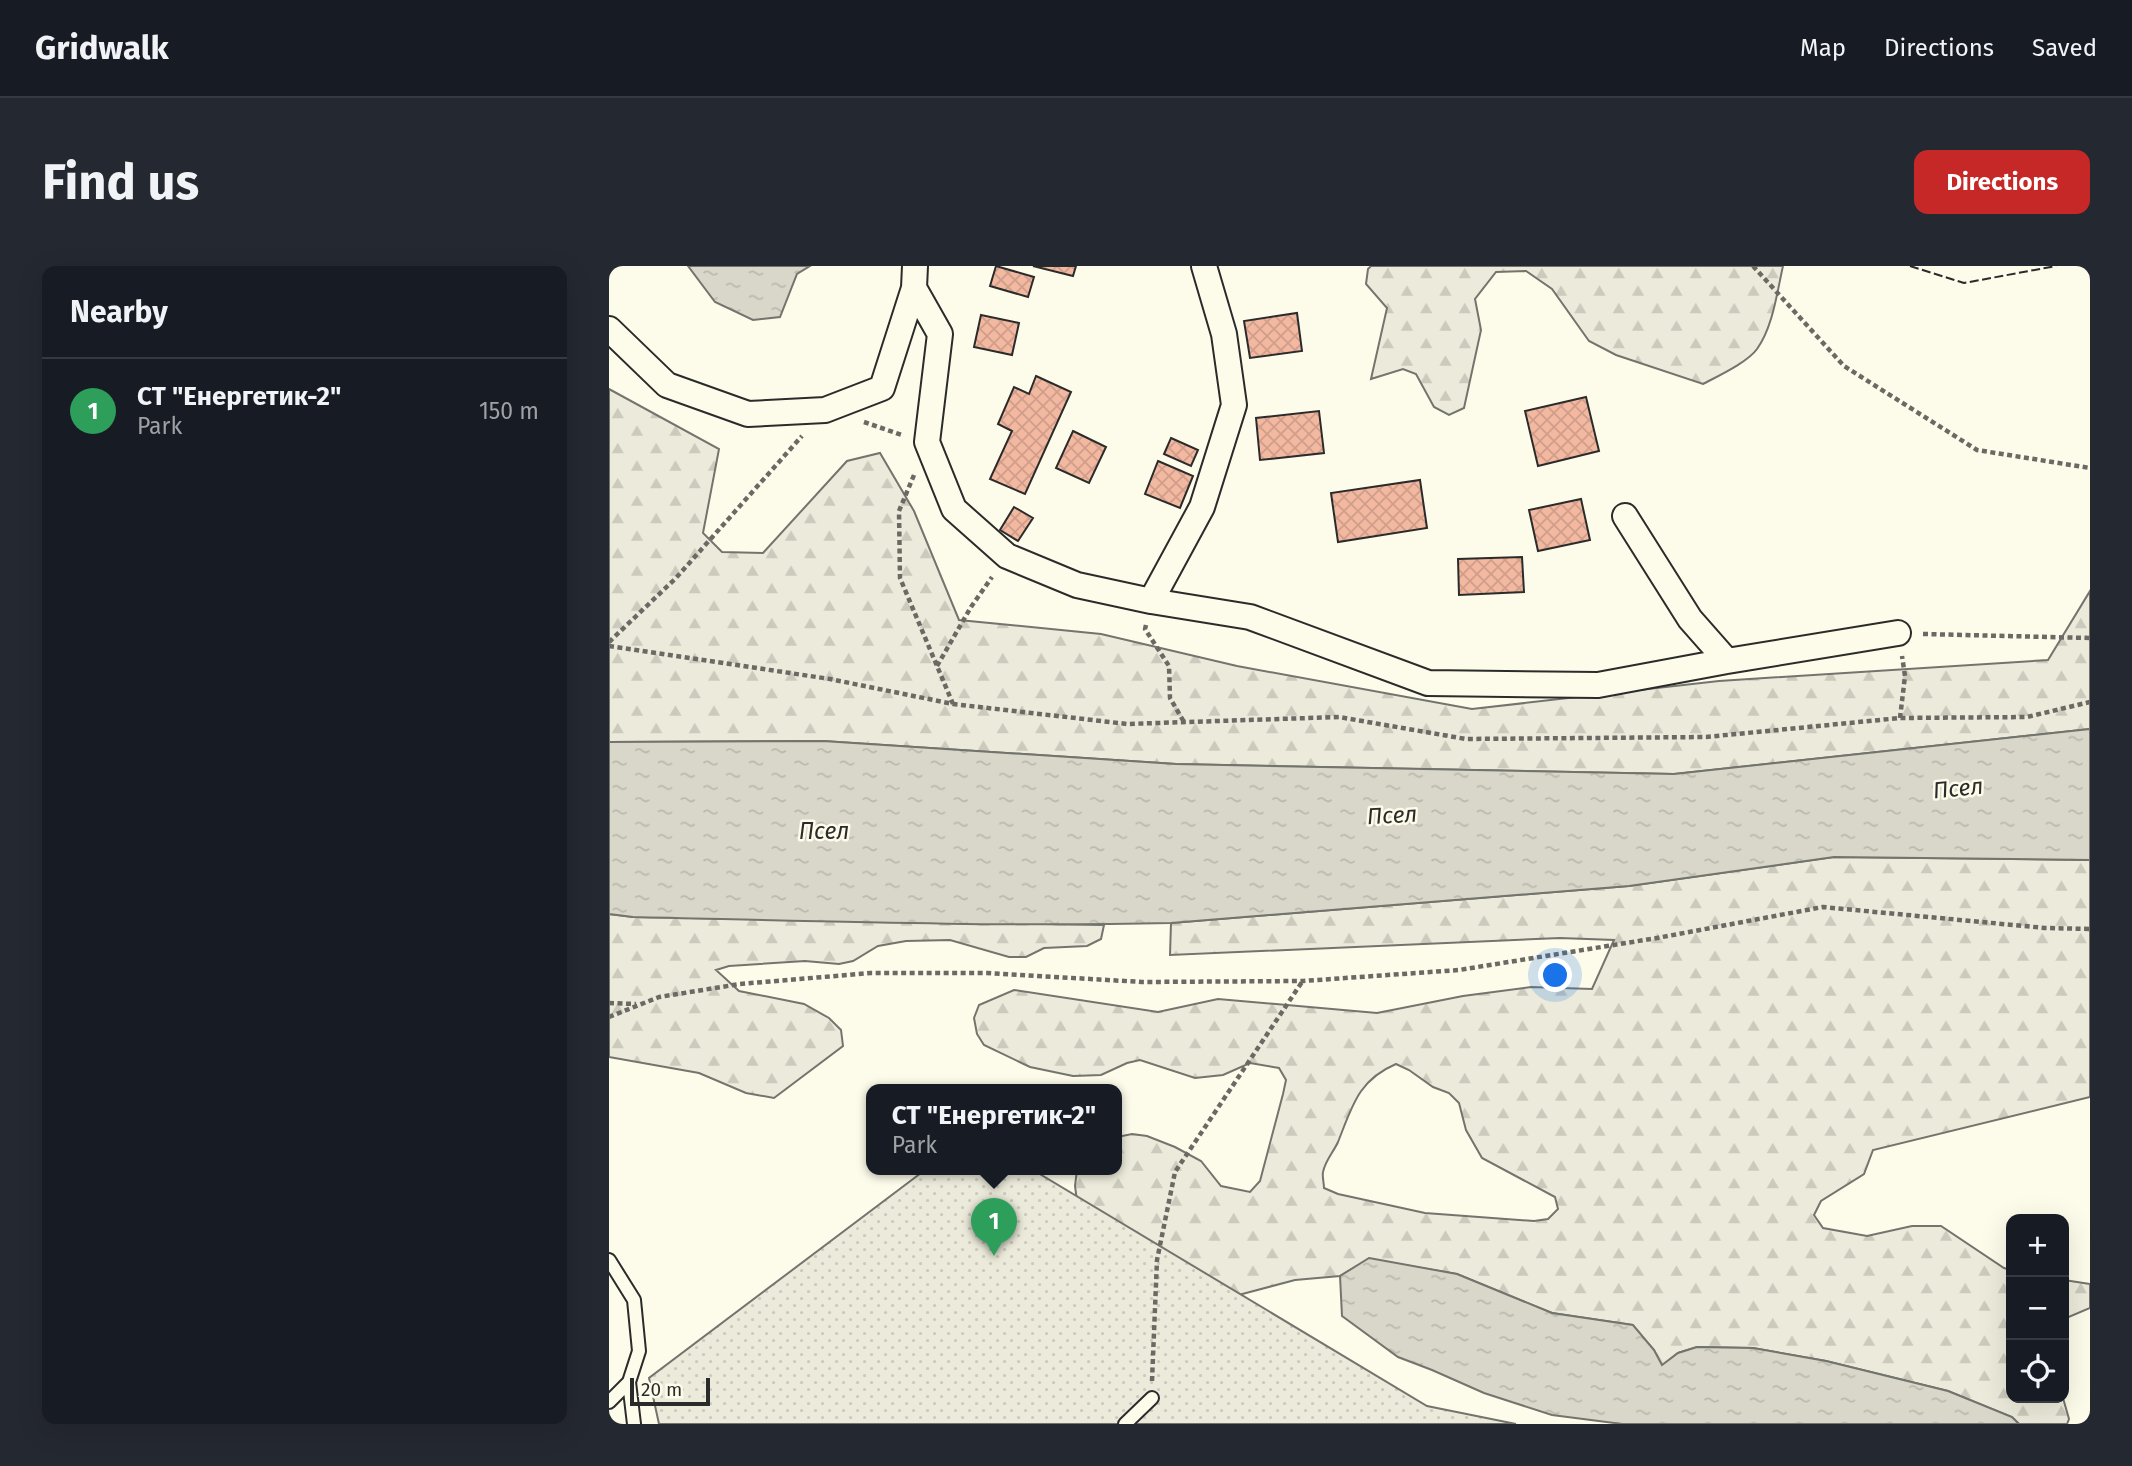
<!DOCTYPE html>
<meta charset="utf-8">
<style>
:root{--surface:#171b24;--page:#242831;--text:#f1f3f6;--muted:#9ea1a6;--line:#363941;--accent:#c62828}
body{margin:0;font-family:"Fira Sans",sans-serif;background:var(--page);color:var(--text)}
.controls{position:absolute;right:21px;bottom:21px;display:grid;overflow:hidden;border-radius:14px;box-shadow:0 7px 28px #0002}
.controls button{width:63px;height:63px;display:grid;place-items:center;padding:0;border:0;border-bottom:2px solid var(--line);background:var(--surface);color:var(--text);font:35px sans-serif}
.scale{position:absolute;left:21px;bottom:18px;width:80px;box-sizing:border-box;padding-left:7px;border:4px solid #2b2b2b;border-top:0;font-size:19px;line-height:24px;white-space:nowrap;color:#2b2b2b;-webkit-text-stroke:5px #fdfbea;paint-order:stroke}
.you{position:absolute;left:947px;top:710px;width:24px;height:24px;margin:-18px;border:5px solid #fff;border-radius:50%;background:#1a73e8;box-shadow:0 0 0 10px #1a73e833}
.badge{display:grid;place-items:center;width:46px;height:46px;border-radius:50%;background:var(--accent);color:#fff;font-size:23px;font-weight:700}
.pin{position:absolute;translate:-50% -58px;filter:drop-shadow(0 2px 4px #0008)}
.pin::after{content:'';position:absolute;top:37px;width:24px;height:21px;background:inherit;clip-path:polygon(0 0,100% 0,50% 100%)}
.popup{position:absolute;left:257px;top:818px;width:256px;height:91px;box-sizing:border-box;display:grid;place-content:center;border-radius:14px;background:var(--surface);filter:drop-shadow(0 2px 5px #0005);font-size:23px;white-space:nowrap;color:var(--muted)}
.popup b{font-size:26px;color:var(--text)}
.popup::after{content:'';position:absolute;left:50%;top:100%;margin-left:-14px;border:14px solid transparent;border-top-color:var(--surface)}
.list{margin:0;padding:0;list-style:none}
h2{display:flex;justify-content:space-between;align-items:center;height:91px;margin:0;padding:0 28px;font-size:30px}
h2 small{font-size:23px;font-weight:400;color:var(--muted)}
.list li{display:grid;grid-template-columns:46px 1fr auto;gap:21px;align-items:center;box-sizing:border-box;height:105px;padding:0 28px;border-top:2px solid var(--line)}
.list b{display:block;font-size:26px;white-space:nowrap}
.list p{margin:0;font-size:23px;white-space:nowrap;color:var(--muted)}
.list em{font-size:23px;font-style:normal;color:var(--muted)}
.icon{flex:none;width:38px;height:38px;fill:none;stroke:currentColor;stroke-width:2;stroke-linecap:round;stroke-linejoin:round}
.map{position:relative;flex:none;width:1481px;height:1158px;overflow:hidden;border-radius:14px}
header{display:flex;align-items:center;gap:42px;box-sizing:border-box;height:98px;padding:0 35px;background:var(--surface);border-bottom:2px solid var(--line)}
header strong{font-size:33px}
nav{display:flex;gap:38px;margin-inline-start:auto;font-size:24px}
.intro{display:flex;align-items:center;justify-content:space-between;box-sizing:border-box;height:168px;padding:0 42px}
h1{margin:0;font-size:49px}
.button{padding:18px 32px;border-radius:14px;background:var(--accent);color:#fff;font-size:24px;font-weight:700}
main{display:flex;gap:42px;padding:0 42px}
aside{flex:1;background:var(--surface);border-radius:14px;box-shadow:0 7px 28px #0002}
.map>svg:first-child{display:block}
.forest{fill:url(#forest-firs);stroke:#74746e;stroke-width:2;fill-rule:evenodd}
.park{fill:url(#park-dots);stroke:#74746e;stroke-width:2}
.water{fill:url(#water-ripples);stroke:#74746e;stroke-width:2}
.building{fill:url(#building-cross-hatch);stroke:#2b2b2b;stroke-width:2}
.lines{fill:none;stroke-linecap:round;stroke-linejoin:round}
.service-casing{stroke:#2b2b2b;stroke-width:16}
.minor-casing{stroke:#2b2b2b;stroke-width:28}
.path{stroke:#6a6964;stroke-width:4.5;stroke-dasharray:5 3.5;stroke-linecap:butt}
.service{stroke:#fdfbea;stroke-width:12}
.minor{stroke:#fdfbea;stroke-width:24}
.fence{stroke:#2b2b2b;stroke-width:2;stroke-dasharray:9 3.5;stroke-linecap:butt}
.labels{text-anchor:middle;stroke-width:5;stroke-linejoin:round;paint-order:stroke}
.water-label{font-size:23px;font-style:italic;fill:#2b2b2b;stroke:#fdfbea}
</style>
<header>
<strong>Gridwalk</strong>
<nav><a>Map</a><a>Directions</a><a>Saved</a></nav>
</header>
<div class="intro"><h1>Find us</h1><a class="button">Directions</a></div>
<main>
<aside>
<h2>Nearby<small></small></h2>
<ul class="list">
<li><span class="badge" style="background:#2e9e5b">1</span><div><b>СТ &quot;Енергетик-2&quot;</b><p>Park</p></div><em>150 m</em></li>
</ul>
</aside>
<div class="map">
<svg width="1481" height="1158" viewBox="0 0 1481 1158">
<defs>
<pattern id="forest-firs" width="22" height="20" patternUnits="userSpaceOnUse" patternTransform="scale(1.75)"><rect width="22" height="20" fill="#ecebdb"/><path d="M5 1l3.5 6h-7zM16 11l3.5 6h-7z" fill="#cbcabc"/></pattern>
<pattern id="park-dots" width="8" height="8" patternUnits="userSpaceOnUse" patternTransform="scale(1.75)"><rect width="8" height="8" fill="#ecebdb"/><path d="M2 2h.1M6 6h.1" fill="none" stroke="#cbcabc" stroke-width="1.8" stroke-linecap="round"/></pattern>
<pattern id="water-ripples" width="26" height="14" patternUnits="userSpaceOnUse" patternTransform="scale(1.75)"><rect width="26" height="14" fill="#d8d7c9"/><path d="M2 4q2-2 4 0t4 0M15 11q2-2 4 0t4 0" fill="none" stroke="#bab9ad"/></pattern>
<pattern id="building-cross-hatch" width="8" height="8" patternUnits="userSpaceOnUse" patternTransform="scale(1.75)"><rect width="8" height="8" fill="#f2b8a0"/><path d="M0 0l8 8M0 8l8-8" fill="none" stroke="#d09e8a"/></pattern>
</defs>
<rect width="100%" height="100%" fill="#fdfbea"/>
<path class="forest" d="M762,0H1174C1168,26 1164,61 1148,83C1139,96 1109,110 1094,118L1007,89L980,75L943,23L917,5L887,6L866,33L872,64L855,142L840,149L825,141L807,108L794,103L762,113L778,42L757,18L759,3Z
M0,123L110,183L94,267L113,286L154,287L238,195L271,187L305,245L350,354L492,368L628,400L863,443L1110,415L1439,394L1481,325V463L1065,508L567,498L214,475L0,476Z
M1225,591L1481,594V831L1264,884L1255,908L1212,935L1205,949L1214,962L1258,970L1303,960H1332L1395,1002L1402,1004V1132H1454L1460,1153L1458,1158H1410L1403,1151L1339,1125L1217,1095L1144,1082L1088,1081L1069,1087L1053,1100L1045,1084L1023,1059L943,1047L848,1008L760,993L731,1010L686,1014L607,1035L472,965L466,920L468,904H508V871L523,868L538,870L566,881L592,895L612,920L641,926L651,915L674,828L677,814L670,802L641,797L614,809L586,812L531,794L518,797L492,809L464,810L421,801L375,779L368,768L365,752L370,739L405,724L549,746L609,733L768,747L854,730L922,721L983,723L1005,674L951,672L561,689L562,657L1020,620ZM787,798L800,804L824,821L840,827L850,837L857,864L873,892L946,931L949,943L939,953L925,955L816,947L729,928L715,922C715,917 713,910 714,906C716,895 725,885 729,876C743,841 749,814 787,798Z
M0,648L24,651L495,659L492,673L478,680L435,682L417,691H400L341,674L297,675L269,680L244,695L230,698L196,695L120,700L107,704L130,725L195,738L220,752L232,764L234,780L165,832L137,827L90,807L0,791Z
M1455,1014L1481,1018V1042L1455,1053Z"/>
<path class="park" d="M316,904H424L818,1140L907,1158H50L40,1112Z"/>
<path class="water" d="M79,0H201L188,8L171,51L144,54L106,36Z
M1481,463V594L1225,591L1020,620L562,657C383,661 203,655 24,651L0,648V476L214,475L567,498L1065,508Z
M760,992L848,1008L943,1047L1024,1059L1045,1084L1053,1099L1069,1087L1088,1081L1144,1082L1217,1095L1339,1125L1403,1151L1410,1158H1013L943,1149L875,1127L823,1104L789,1091L733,1050L731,1010Z"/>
<path class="building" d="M387,0L425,11L419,31L381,20Z
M424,0H467L464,10Z
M688,47L693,85L641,92L635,55Z
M372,49L410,57L403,89L365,81Z
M427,110L462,126L416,228L381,213L403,165L389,158L405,121L420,128Z
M977,131L990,185L929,200L916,145Z
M710,145L715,187L651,194L647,152Z
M464,165L497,181L480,217L447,202Z
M562,172L589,184L582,200L555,188Z
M549,195L584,210L571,242L536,228Z
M811,214L818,262L729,276L722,227Z
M972,233L981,274L929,285L920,244Z
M405,241L424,252L409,275L391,264Z
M913,291L915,326L850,329L849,293Z"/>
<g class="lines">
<defs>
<path id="service" d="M0,994L25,1034L30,1085L20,1116L25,1158
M0,1136L20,1116
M516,1158L543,1132"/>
<path id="minor" d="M305,22L331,68L318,176L345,243L398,290L468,319L542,335L593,241L625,139L615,68L595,0
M0,63L58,119L139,148L216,144L273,122L305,22L306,0
M1016,250L1081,353L1118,395
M542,335L641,351L819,417L989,419L1118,395L1289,367"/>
</defs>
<use href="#service" class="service-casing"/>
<use href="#minor" class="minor-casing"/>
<path class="path" d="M1144,0L1235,100L1368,184L1481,202
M255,156L293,169
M305,209L290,245L291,312L344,438
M537,359L536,363L560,400L561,432L575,456
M1314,368L1481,372
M0,376L67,312L193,170
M0,380L221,413L344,438L518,458L730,451L857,473L1097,471L1291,452L1418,451L1481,436
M328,400L362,341L383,311
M1291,452L1296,410L1293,390
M0,737L27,738
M0,751L50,731L131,718L262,707H378L533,716L694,715L850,704L1048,672L1214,641L1436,662L1481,663
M543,1115L548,994L566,906L693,716"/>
<use href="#service" class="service"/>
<use href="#minor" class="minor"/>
<path class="fence" d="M1301,0L1355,17L1447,0"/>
</g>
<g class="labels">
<g class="water-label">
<text transform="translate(1349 522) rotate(-6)" y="8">Псел</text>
<text transform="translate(783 549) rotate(-3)" y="8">Псел</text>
<text x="215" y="573">Псел</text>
</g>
</g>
</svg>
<div class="controls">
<button>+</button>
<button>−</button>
<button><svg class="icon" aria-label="locate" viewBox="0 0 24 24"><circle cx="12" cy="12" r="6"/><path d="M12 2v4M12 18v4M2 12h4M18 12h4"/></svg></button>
</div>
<div class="scale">20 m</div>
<div class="you"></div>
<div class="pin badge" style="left:385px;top:990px;background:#2e9e5b">1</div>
<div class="popup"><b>СТ &quot;Енергетик-2&quot;</b>Park</div>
</div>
</main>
